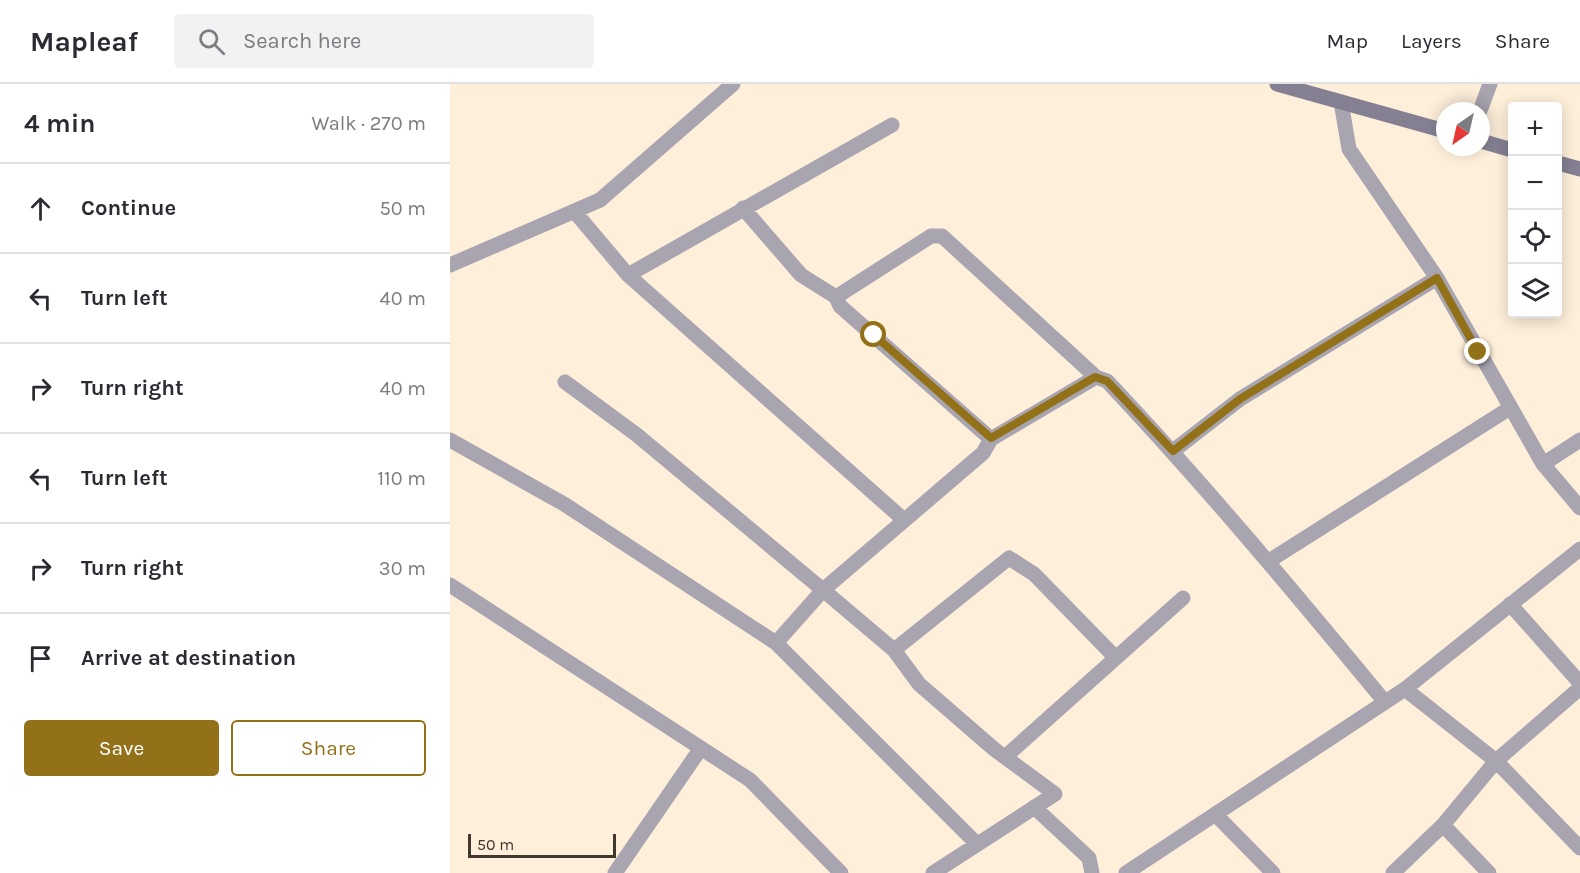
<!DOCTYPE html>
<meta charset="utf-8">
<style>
:root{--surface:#fff;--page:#f2f2f3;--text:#2b2b33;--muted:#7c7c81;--line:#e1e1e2;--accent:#937118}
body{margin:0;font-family:Karla,sans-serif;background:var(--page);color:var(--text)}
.controls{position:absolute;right:18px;top:18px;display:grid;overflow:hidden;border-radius:6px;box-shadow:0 3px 15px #0003}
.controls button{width:54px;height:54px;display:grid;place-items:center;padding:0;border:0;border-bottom:2px solid var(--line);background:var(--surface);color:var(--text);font:30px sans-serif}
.compass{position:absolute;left:986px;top:18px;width:54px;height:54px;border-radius:50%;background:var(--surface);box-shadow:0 3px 15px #0003;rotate:214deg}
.scale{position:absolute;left:18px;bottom:15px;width:148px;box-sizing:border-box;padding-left:6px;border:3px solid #3f382e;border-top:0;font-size:16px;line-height:21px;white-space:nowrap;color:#3f382e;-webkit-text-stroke:4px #feefda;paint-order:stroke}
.stop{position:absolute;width:18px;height:18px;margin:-14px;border:4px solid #937118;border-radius:50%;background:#fff}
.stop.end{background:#937118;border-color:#fff;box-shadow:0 2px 6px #0008}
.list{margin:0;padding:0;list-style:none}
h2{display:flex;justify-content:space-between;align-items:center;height:78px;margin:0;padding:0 24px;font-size:26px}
h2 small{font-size:20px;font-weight:400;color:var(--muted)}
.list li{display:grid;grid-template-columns:39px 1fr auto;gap:18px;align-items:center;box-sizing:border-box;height:90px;padding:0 24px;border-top:2px solid var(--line)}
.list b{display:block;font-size:22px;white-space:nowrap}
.list em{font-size:20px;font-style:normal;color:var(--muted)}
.actions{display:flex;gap:12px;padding:18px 24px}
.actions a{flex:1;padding:14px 0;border:2px solid var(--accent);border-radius:6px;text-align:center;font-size:21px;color:var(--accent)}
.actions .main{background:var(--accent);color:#fff}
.icon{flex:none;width:33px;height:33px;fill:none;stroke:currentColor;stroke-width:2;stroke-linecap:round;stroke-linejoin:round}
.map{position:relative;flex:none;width:1130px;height:789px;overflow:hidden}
header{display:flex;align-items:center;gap:36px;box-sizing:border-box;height:84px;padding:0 30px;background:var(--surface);border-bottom:2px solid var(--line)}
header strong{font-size:28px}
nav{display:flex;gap:33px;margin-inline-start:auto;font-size:21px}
.search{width:420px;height:54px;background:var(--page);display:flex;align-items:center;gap:15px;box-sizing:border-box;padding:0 21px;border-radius:6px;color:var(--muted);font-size:22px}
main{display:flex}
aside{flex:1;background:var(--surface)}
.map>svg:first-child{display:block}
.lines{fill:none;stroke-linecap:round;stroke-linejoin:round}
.minor{stroke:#a8a5b1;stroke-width:15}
.secondary{stroke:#848092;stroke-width:15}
.route{stroke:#937118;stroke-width:8}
</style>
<header>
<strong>Mapleaf</strong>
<div class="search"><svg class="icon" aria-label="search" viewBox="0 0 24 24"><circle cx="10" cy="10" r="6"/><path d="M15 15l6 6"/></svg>Search here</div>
<nav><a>Map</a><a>Layers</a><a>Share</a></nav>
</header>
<main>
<aside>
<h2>4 min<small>Walk · 270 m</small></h2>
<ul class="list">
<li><svg class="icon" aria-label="ahead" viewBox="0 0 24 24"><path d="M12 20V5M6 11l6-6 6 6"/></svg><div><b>Continue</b></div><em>50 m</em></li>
<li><svg class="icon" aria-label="left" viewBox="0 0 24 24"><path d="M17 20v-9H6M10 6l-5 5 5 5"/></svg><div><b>Turn left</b></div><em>40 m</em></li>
<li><svg class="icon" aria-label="right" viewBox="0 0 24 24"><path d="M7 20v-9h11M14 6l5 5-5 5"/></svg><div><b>Turn right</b></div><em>40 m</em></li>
<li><svg class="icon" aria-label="left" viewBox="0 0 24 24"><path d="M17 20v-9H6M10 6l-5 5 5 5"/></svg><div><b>Turn left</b></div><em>110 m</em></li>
<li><svg class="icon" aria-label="right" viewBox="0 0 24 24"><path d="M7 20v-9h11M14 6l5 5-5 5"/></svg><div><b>Turn right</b></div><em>30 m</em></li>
<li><svg class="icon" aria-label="arrive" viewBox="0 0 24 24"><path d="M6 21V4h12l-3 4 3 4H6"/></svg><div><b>Arrive at destination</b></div></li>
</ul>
<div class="actions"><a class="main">Save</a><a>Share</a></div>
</aside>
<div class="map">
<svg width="1130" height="789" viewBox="0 0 1130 789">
<rect width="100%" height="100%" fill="#feefda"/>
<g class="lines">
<path class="minor" d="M891,18L899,65L987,194L1093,380L1130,424
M1030,27L1040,0
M293,124L351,191L386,213L390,222L541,355
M124,127L178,191L454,436
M0,181L150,116L283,0
M178,191L442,41
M386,213L481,152H492L646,293L657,297C754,400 845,509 935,618
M115,298L187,351L373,506L444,566L469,600L544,665L605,710L483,789
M0,356L114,420L326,559L527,760
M723,367L790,315L987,194
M1093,380L1130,356
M819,477L1060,324
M0,501L300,696L391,789
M1060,520L1130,599
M326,559L373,506L533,369L541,355L646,293
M444,566L559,474L584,490L665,573
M955,605L1046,677L1130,764
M555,673L733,514
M584,723L639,774L642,789
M765,730L823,789
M993,741L1039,789
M165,789L251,664
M676,789L955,605L1130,465
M943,789L993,741L1046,677L1130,604"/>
<path class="secondary" d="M827,0L995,47
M1031,57L1062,66
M1108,79L1130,85"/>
</g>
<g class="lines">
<path class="route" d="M424,251L541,354L645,293L657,297L723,367L790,315L987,194L1028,268"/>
</g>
</svg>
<div class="controls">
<button>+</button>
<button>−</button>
<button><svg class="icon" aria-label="locate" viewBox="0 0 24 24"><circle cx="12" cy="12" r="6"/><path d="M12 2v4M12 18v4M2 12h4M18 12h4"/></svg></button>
<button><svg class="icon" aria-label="layers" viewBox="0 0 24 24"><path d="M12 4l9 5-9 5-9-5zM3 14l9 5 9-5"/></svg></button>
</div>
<svg class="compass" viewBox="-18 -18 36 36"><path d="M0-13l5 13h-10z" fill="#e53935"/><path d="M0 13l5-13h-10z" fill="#7c7c81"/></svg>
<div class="scale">50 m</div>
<div class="stop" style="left:424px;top:251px"></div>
<div class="stop end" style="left:1028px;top:268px"></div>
</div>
</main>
